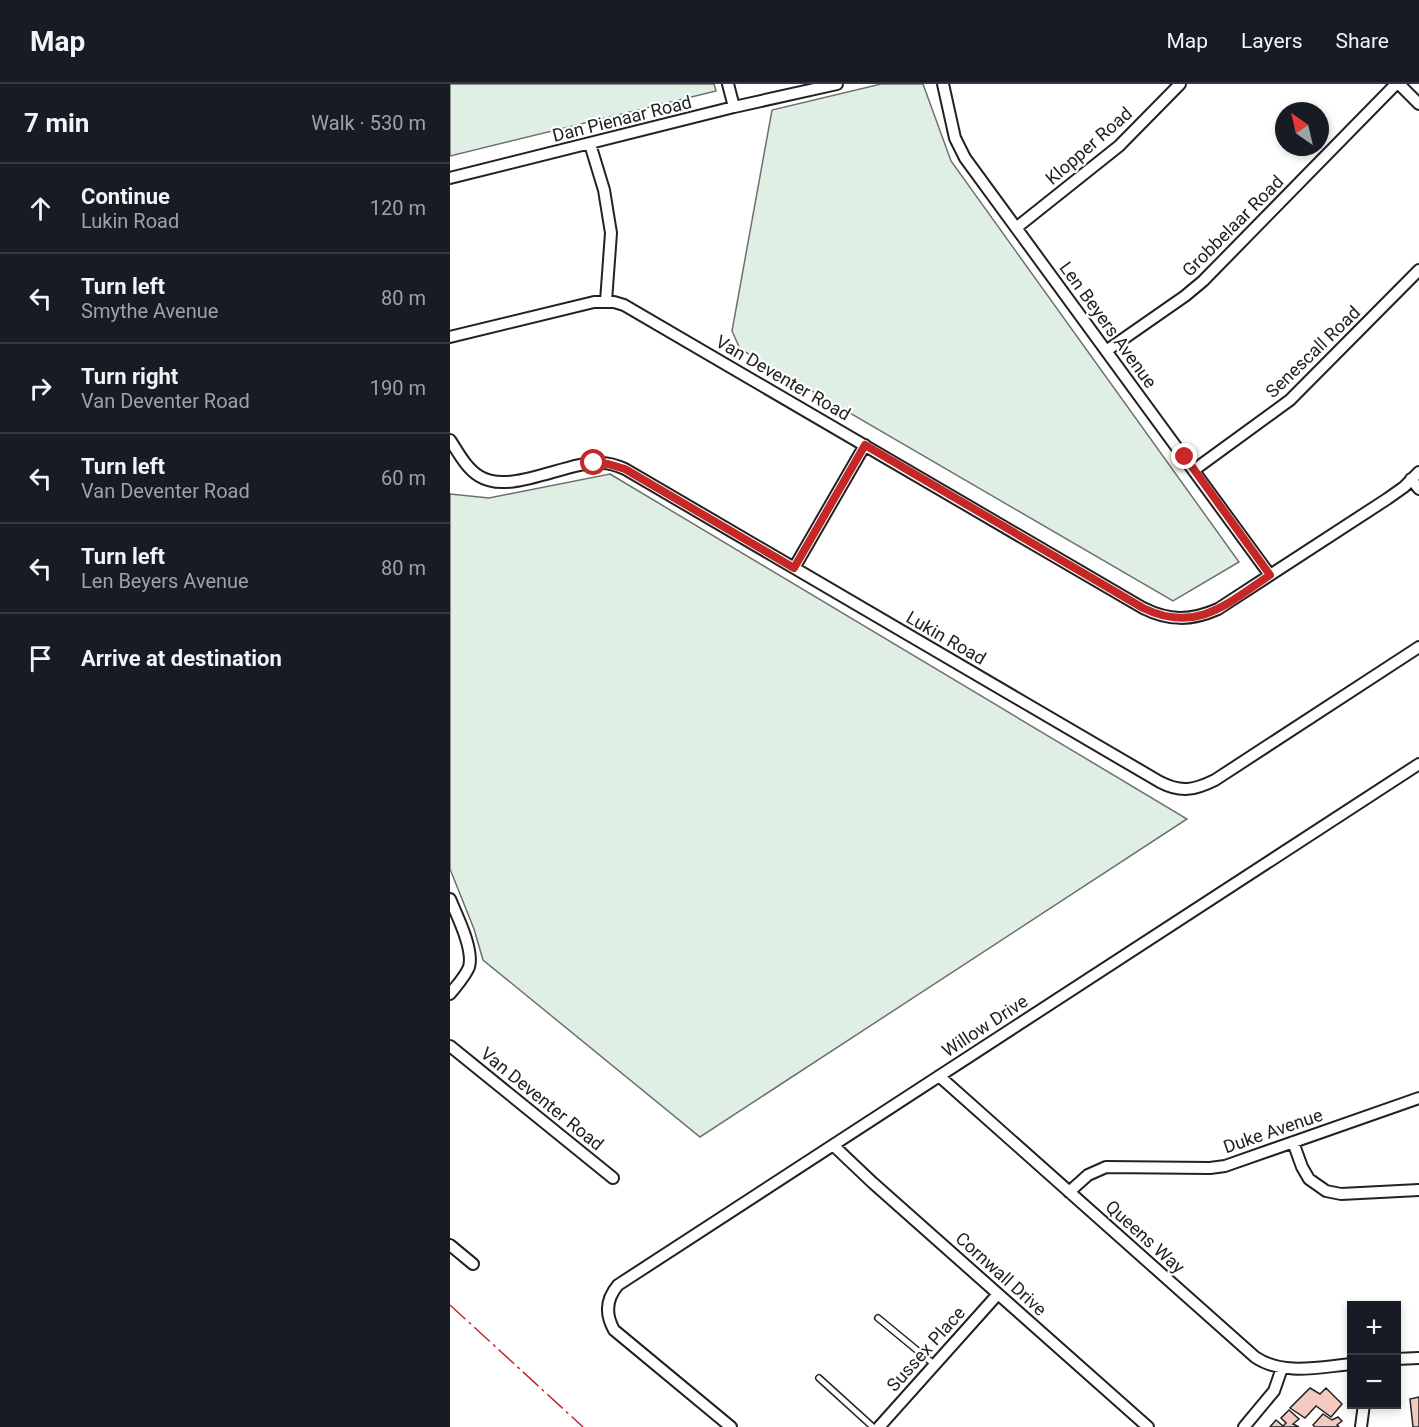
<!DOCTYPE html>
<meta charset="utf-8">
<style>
:root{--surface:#171b24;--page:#20242c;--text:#f1f3f6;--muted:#9ea1a6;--line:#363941}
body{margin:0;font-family:Roboto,sans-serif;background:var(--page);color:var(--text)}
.controls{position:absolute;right:18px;bottom:18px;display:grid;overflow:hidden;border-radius:0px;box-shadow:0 3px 9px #0003}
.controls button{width:54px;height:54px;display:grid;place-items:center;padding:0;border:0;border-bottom:2px solid var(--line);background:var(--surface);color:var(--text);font:30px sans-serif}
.compass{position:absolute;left:825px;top:18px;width:54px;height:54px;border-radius:50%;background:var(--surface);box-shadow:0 3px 9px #0003;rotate:326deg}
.stop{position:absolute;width:18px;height:18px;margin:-14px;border:4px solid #c62828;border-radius:50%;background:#fff}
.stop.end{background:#c62828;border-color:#fff;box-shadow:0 2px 6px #0008}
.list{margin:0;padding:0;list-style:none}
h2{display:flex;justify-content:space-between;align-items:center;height:78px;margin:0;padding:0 24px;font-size:26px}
h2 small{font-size:20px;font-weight:400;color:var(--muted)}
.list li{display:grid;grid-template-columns:39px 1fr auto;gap:18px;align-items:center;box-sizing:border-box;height:90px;padding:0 24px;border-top:2px solid var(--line)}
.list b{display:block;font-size:22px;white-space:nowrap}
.list p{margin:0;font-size:20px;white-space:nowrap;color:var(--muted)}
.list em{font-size:20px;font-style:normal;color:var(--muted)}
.icon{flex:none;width:33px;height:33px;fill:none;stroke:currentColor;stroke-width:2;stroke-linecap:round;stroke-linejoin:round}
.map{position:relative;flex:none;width:969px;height:1343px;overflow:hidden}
header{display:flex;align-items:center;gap:36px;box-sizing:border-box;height:84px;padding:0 30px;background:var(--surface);border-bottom:2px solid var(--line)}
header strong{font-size:28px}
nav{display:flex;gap:33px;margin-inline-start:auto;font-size:21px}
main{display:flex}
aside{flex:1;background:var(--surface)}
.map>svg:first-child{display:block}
.green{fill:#e0efe3;stroke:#6f6f6f;stroke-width:1.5}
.building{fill:#f3c9c0;stroke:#222;stroke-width:1.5}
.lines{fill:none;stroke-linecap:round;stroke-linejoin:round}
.lane-casing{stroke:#222;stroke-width:8}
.street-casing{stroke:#222;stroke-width:14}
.lane{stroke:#fff;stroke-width:5}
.street{stroke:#fff;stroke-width:10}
.power{stroke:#c62828;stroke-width:1.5;stroke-dasharray:21 4.5 3 4.5;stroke-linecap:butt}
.route{stroke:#c62828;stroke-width:8}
.labels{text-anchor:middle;stroke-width:4.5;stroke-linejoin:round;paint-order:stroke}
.street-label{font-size:18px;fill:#222;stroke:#fff}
</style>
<header>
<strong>Map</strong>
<nav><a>Map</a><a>Layers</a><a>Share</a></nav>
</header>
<main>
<aside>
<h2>7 min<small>Walk · 530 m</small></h2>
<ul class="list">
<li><svg class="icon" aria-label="ahead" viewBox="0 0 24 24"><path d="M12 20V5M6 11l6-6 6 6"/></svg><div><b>Continue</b><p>Lukin Road</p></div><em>120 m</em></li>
<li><svg class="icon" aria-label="left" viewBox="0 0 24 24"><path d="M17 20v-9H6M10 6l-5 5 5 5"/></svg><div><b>Turn left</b><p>Smythe Avenue</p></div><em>80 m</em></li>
<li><svg class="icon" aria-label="right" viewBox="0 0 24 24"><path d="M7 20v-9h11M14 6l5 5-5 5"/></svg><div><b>Turn right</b><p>Van Deventer Road</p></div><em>190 m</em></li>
<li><svg class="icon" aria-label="left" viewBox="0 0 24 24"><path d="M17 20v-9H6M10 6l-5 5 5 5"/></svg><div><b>Turn left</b><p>Van Deventer Road</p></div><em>60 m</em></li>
<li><svg class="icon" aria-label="left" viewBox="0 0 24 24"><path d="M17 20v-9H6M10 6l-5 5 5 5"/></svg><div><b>Turn left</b><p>Len Beyers Avenue</p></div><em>80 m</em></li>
<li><svg class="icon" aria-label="arrive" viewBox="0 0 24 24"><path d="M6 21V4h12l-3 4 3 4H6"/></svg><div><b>Arrive at destination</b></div></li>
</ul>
</aside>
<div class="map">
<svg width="969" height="1343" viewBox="0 0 969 1343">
<rect width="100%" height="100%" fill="#fff"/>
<path class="green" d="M0,0H264L266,7L0,72Z
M431,0H473L501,77L789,478L723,517L290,265L282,247L322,26Z
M160,390L737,735L250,1053L33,876L24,845L0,785V410L39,414Z"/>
<path class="building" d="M860,1304L870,1310L876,1304L892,1320L881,1333L866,1322L855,1334L840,1324Z
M969,1313V1343H963L960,1315Z
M839,1326L849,1335L843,1340L849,1343H820L826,1336L833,1342L836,1339L831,1334Z
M873,1330L882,1336L888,1333L892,1337L887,1341L889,1343H865L863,1341Z"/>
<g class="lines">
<defs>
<path id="lane" d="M428,1234L485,1281
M369,1294L423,1343"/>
<path id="street" d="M278,0L284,23
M493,0L505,54L515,74L820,491
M949,0L969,20
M140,60L154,106L161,149L156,217
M0,94L284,23L387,0
M566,144L669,62L730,0
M0,253L144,218H164L174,221L693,524C719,537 741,537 768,525L937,415L954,403L969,388
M656,267L735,212L753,197L946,0
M0,356C8,368 16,384 29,392C60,412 118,376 152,379C160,379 168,382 175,385L710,698C731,709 745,706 765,696L969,563
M744,386L840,316L969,186
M961,395L969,405
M344,484L415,361
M0,815C7,832 24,865 19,883C15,893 7,901 0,910
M0,962L163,1094
M489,992L805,1273C833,1292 869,1283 902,1280
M843,1058L852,1083L859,1095L876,1107L891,1110L969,1106
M383,1061L423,1099L698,1343
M619,1108L638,1091L656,1083L760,1084L775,1082L969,1014
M0,1161L23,1180
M946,1275L969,1274
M281,1343L164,1246C155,1230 156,1215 168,1201L969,680
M429,1343L548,1210
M794,1343L824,1307L832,1284
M911,1343L914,1320"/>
</defs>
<use href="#lane" class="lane-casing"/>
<use href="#street" class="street-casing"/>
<use href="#lane" class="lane"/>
<use href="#street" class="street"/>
<path class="power" d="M0,1221L133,1343"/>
</g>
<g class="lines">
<path class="route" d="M144,379L158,380L175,385L344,484L415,361L693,524C746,550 777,520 820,491L735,373"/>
</g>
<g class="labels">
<g class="street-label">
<text transform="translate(172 35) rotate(-14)" y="6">Dan Pienaar Road</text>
<text transform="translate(639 62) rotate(-41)" y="6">Klopper Road</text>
<text transform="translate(783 142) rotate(-45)" y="6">Grobbelaar Road</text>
<text transform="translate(658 241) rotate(54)" y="6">Len Beyers Avenue</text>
<text transform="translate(863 268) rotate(-44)" y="6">Senescall Road</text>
<text transform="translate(333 294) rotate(30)" y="6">Van Deventer Road</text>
<text transform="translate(496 554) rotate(30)" y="6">Lukin Road</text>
<text transform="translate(535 942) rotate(-33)" y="6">Willow Drive</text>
<text transform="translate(92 1015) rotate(39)" y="6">Van Deventer Road</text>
<text transform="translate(823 1047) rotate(-19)" y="6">Duke Avenue</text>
<text transform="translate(695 1153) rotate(42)" y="6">Queens Way</text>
<text transform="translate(551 1190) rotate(42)" y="6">Cornwall Drive</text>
<text transform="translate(476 1265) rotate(-48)" y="6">Sussex Place</text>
</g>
</g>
</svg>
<div class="controls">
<button>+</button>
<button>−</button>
</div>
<svg class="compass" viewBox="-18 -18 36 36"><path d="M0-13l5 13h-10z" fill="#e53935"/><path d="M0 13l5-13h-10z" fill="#9ea1a6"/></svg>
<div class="stop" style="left:144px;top:379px"></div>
<div class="stop end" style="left:735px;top:373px"></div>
</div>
</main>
